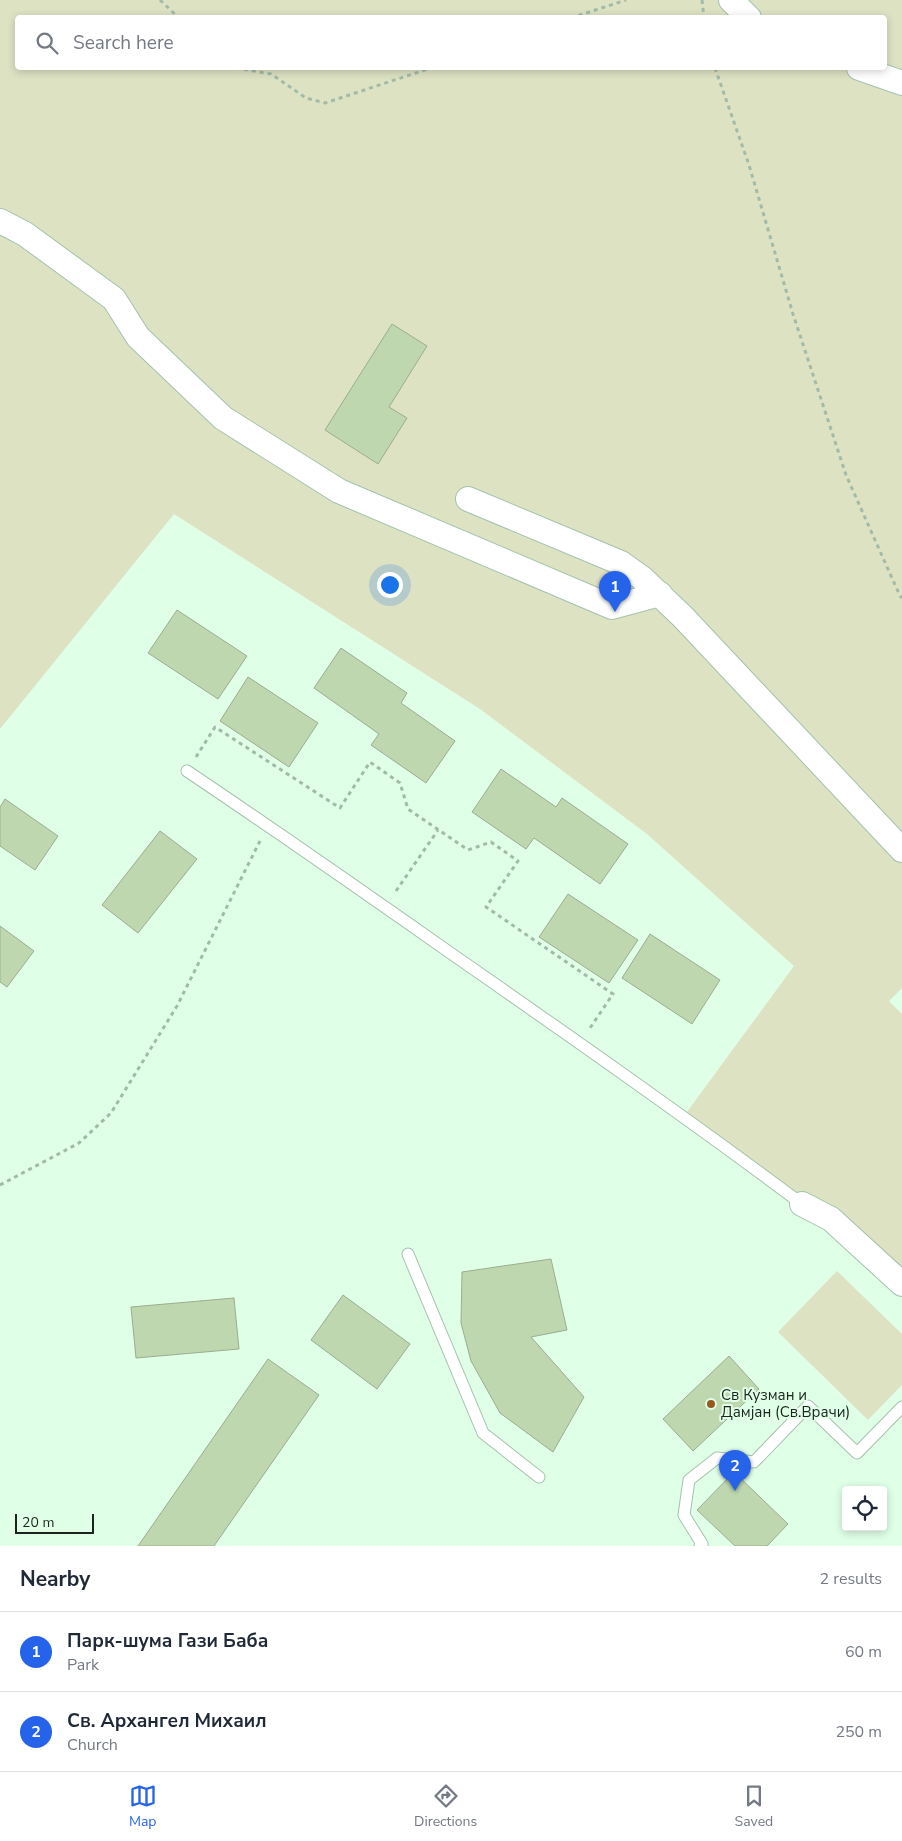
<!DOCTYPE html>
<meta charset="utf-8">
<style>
:root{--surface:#fff;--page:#f2f2f3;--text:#1f2937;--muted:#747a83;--line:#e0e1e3;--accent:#2563eb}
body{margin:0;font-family:"Nunito Sans",sans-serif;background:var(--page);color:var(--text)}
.controls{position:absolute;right:15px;bottom:15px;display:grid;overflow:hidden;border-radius:5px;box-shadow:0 2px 8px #0003}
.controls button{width:45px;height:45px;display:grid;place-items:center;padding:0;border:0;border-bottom:1px solid var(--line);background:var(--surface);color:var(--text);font:25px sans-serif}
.scale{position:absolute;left:15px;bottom:12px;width:79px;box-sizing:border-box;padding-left:5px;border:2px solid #1a261d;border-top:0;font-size:14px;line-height:18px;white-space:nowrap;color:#1a261d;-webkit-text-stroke:4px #e0ffe7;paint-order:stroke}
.you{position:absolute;left:389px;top:584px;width:18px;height:18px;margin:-12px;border:4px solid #fff;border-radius:50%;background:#1a73e8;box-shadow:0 0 0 8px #1a73e833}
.badge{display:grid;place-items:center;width:32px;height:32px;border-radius:50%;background:var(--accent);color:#fff;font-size:16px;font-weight:700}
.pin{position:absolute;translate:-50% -41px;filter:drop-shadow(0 1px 2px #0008)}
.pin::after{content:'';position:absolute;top:26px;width:18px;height:15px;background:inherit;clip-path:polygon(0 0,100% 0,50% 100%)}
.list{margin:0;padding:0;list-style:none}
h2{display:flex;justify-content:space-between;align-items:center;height:65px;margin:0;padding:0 20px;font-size:21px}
h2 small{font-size:16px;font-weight:400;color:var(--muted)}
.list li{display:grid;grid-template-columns:32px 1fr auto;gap:15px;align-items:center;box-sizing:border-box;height:80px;padding:0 20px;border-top:1px solid var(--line)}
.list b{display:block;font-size:19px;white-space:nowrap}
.list p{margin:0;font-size:16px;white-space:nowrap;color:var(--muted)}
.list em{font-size:16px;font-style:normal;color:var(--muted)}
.icon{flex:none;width:28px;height:28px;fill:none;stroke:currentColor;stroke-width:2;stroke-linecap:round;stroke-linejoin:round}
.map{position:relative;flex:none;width:902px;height:1546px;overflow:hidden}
.search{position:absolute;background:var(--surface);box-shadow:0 2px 8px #0003;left:15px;right:15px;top:15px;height:55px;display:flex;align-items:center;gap:12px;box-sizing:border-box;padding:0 18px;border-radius:5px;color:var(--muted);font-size:19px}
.sheet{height:225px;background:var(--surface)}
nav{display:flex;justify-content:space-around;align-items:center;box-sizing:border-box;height:70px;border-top:1px solid var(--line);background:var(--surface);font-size:14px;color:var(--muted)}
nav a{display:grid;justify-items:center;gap:2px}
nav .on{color:var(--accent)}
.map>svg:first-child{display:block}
.green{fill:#dde2c3;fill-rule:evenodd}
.building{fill:#bed7af;stroke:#9bad91}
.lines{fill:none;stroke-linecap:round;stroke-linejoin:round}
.lane-casing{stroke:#a5c2ac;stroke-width:13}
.street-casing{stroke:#a5c2ac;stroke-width:26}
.path{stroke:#a2bba8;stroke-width:3;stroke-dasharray:4 4;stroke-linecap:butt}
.lane{stroke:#fff;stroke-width:11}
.street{stroke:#fff;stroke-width:24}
.poi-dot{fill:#985921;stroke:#e0ffe7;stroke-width:2}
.labels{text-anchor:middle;stroke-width:4;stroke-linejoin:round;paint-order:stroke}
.poi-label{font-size:15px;fill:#1a261d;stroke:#e0ffe7;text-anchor:start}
</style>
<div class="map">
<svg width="902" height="1546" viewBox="0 0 902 1546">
<rect width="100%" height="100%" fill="#e0ffe7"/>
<path class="green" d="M0,0H902V988L889,1001L902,1014V1284L684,1116L794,966L647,834L480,709L174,514L0,729ZM18,18H884V68H18Z
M837,1271L902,1334V1385L868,1420L778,1332Z"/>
<path class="building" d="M392,324L427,346L389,407L407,418L378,464L325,430Z
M177,610L247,656L218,699L148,653Z
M341,648L407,693L401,703L455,741L426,783L371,745L379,734L314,688Z
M248,677L318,723L289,767L220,721Z
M501,769L556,807L562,798L628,844L600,884L534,838L526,849L472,812Z
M5,799L58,836L35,870L0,846V807Z
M160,831L197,859L138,933L102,905Z
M568,894L638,940L609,983L539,937Z
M0,926L34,951L7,987L0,982Z
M650,934L720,980L692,1024L622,978Z
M551,1259L567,1330L531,1337L584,1397L553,1452L500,1413L471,1361L461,1323L462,1272Z
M343,1295L410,1344L377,1389L311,1340Z
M234,1298L239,1349L136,1358L131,1307Z
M729,1356L759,1389L693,1451L663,1419Z
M268,1359L319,1395L214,1546H138Z
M734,1472L788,1524L767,1546H735L697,1510Z"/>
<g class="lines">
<defs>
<path id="lane" d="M187,771C272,828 355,886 439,945C561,1030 683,1115 802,1204
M408,1254L483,1433L539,1477
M700,1546L702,1544L684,1515L689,1480L717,1458L754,1462L808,1406L857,1453L902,1407"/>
<path id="street" d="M731,0L749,18
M859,68L902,83
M0,221L25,234L114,299L138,337L223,418L339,491L612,607L660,594
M468,499L621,563L642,578L683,617L902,850
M802,1204L831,1219L902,1284"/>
</defs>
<use href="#lane" class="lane-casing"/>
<use href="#street" class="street-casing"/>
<path class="path" d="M160,0L179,18
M702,0L704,18
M571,18L626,0
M236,68L271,74L306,98L325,103L431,68
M715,68L749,165L793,314L846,475L900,596L902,598
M196,757L215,727L340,808L370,762L400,783L408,809L468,850L491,842L518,861L486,907L613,994L590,1028
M396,891L438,830
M0,1185L79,1143L111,1113L177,1006L260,841"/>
<use href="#lane" class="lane"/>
<use href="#street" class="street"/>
</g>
<circle class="poi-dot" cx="711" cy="1404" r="5"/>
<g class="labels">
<g class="poi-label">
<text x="721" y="1400">Св Кузман и<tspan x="721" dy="17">Дамјан (Св.Врачи)</tspan></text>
</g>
</g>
</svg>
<div class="controls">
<button><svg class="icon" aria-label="locate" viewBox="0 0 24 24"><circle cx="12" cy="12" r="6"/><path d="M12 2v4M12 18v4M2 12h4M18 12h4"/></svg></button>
</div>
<div class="scale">20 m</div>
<div class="you"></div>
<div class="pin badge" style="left:615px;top:612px">1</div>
<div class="pin badge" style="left:735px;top:1491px">2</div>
<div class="search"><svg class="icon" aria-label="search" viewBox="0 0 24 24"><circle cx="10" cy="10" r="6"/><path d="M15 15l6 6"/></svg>Search here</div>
</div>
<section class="sheet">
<h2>Nearby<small>2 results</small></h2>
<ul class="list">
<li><span class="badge">1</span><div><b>Парк-шума Гази Баба</b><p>Park</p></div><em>60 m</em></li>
<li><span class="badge">2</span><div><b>Св. Архангел Михаил</b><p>Church</p></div><em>250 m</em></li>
</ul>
</section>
<nav>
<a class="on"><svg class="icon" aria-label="map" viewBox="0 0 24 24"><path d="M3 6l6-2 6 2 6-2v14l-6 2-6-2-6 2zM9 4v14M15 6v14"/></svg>Map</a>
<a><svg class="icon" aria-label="directions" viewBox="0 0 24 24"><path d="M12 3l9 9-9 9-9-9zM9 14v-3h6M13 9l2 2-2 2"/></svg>Directions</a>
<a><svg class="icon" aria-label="saved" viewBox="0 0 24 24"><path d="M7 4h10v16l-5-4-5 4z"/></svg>Saved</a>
</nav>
